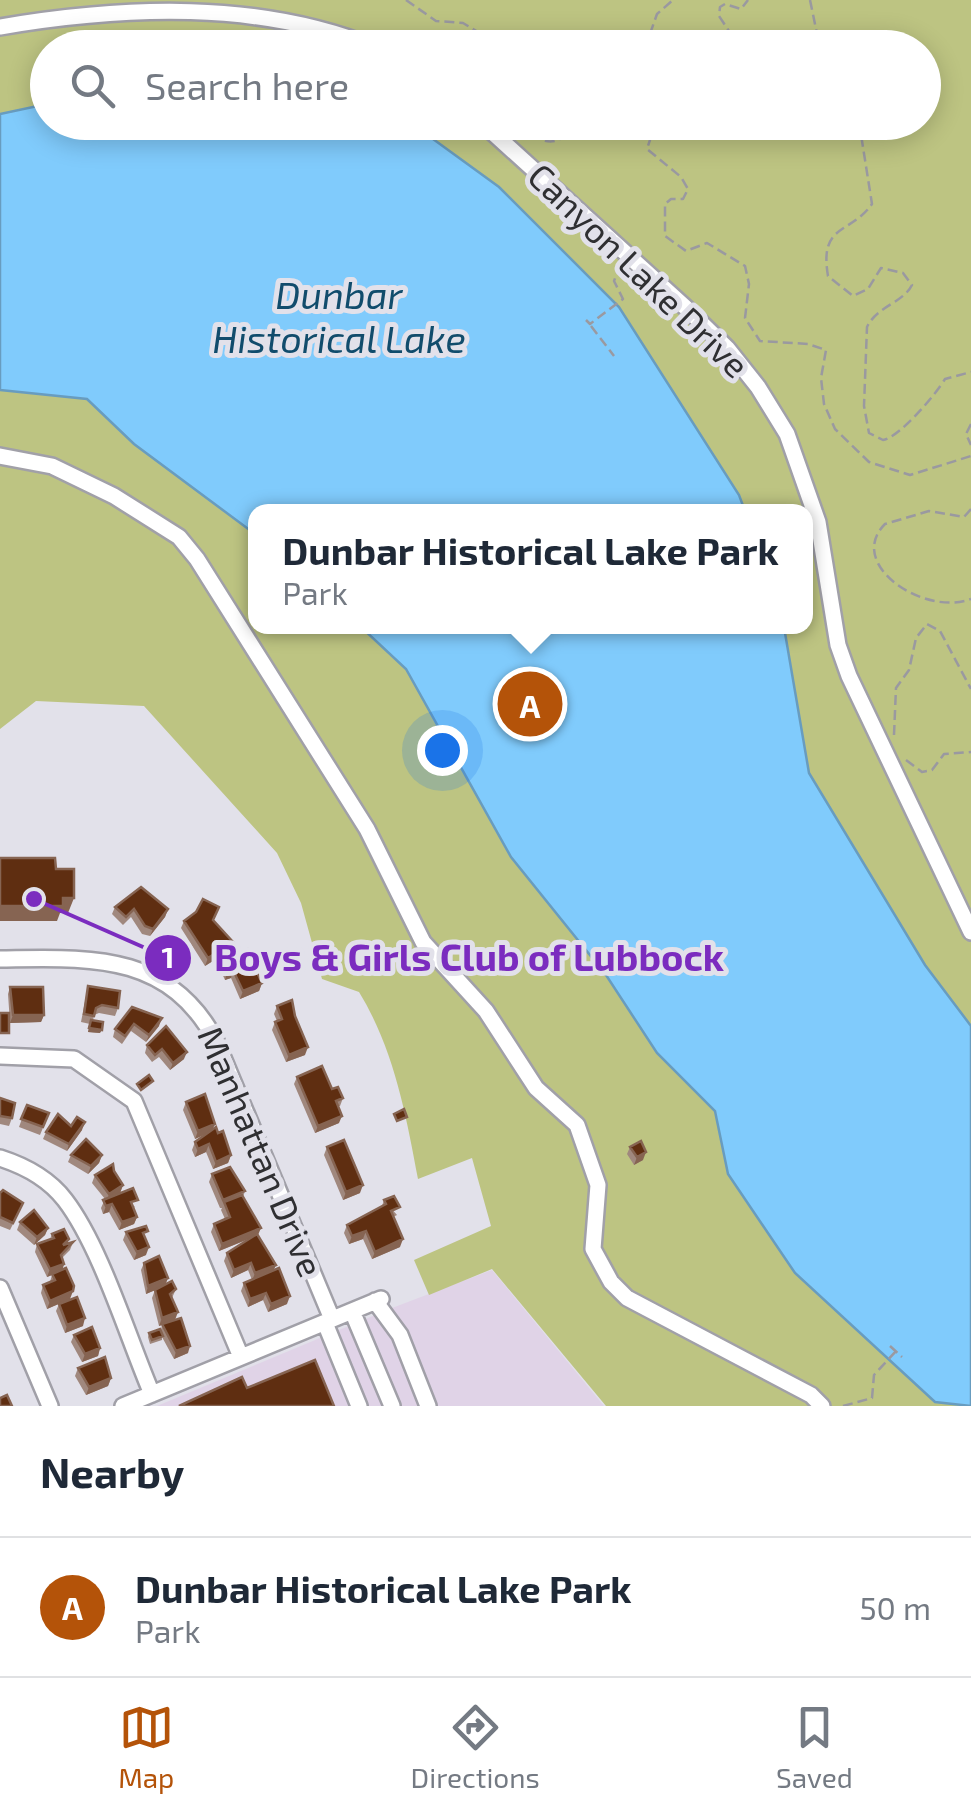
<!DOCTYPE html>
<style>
:root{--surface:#fff;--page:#f6f6f7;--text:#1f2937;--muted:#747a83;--line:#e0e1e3;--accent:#b45309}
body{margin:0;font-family:"Exo 2",sans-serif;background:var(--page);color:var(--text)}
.you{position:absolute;left:442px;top:750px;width:35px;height:35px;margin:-25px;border:8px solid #fff;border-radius:50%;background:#1a73e8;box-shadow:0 0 0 15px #1a73e833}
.badge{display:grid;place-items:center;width:65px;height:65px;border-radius:50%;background:var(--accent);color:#fff;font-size:32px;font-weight:700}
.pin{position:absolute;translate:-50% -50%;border:5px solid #fff;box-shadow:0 2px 10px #0006}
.popup{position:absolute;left:248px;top:504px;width:565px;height:130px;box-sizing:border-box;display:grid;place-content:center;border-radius:20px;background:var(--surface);filter:drop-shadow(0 2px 8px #0005);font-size:32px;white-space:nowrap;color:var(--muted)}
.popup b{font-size:38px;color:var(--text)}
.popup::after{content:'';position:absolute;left:50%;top:100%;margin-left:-20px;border:20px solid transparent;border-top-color:var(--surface)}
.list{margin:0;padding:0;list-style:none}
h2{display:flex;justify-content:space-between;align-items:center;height:130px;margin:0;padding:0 40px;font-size:42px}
h2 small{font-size:32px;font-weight:400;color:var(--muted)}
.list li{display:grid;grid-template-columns:65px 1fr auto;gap:30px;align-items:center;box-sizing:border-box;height:140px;padding:0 40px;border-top:2px solid var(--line)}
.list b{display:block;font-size:38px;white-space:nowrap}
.list p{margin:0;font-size:32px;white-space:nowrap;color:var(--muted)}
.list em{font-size:32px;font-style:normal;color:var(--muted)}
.icon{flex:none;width:55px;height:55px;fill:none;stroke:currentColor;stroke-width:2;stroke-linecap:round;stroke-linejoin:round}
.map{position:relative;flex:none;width:971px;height:1406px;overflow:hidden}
.search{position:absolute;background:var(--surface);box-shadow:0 5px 25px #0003;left:30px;right:30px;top:30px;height:110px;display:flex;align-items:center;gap:25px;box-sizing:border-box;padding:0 35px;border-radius:55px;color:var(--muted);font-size:38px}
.sheet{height:270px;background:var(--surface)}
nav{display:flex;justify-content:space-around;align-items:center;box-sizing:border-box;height:140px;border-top:2px solid var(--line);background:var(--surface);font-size:28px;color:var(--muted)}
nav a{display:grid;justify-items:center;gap:5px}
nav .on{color:var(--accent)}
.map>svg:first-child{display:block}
.education{fill:#e0d3e7}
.green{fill:#bdc482;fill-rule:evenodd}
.water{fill:#80cbfc;stroke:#689cbf;stroke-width:2.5}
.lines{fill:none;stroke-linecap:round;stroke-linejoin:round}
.minor-casing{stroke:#a1a0a8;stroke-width:20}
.path{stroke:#9a99a0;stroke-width:2.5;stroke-dasharray:10 5;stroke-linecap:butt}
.minor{stroke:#fff;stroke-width:15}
.wall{fill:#a0887e}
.shaded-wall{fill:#866452}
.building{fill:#5f2e11;stroke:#866452;stroke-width:2.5}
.labels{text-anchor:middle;stroke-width:10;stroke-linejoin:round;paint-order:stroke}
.street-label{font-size:35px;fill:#2f2f32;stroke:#e2e1ea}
.water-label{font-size:38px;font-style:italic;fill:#114c6c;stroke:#e2e1ea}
.leader{fill:none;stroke:#7b2cbf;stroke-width:4}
.callout-dot{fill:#7b2cbf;stroke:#e2e1ea;stroke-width:4}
.mark-label{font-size:30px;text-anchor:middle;font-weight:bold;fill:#fff}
.callout-label{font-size:38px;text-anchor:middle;font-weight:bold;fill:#7b2cbf;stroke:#e2e1ea;stroke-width:10;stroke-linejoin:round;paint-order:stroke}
</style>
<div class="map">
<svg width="971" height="1406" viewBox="0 0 971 1406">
<rect width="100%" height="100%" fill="#e2e1ea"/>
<path class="education" d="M492,1270L604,1406H157L392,1308Z"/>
<path class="green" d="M0,0H971V1406H606L492,1269L429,1295L414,1260L491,1226L472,1158L418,1179C406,1115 394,1049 359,992L322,979L301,903L277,853L144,706L36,701L0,729ZM48,48H924V122H48ZM255,512H805V626H255Z"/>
<path class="water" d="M47,104L48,122L411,123L499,187L619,307L739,495L745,511L255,512V534L134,444L87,399L0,390V114Z
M361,627H784L809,773L925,965L971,1026V1406L935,1402L795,1273L728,1174L715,1111L657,1053L606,975L511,857L406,669Z"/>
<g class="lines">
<defs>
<path id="minor" d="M0,27C124,6 259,0 376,48
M481,122L685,307L727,348L758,387L787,434L818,522L838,645L849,676L971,932
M0,456L52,466L114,496L179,537L197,559L367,829L423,942L486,1011L536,1088L577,1125L598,1185L593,1249L611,1282L627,1298L811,1395L822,1406
M0,959C88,958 168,951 216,1041L332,1319
M0,1056L74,1059L134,1101L241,1357
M0,1158C25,1166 49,1179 65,1200C101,1247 128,1338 152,1394
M0,1288L50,1406
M375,1301L400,1335L428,1406
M352,1311L392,1406
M325,1323L359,1406
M123,1406L381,1299"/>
</defs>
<use href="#minor" class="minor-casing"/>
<path class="path" d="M406,0L436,21L463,23L488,38L512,40L516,48
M810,0L820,48
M645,48L657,14L673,0
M727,48L735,40L719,16L720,7L725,4L741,9L748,0
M522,122C539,146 560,150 576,122
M656,122L647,149L681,177L688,189L683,199H671L665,204V236L686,251L707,243L745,266L749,284L745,318L760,341L808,344L826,350L821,378L824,404L835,429L869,462L910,475L971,456
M690,122L704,134L722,137L734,122
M799,122L809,138L843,122
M859,122L872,204C850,235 819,223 828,276L853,296L868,289L881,268L903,273L912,285C903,303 877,306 867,327L864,406L869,433L883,440C900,437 936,394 945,379L971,372
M586,320L590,324L623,299L614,281L619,268
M591,326L614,356
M971,424L966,434L971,445
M971,509L964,517L929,511L885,524C845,564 924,617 971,599
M894,735L896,688L909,670L916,638L927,624L940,631L971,689
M906,760L922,772L932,770L944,754L971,752
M890,1346L902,1357
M843,1406L872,1398L874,1375L896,1351"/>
<use href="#minor" class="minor"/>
</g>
<path class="wall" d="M115,907L168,909L165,917L150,936L142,934L131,917L123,925L112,914Z
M184,921H213L233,942L230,950L205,966L181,928Z
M222,960L257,973L262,983L259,991L240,999L231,978L225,980L219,967Z
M88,986L118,1008L115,1016L99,1013L94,1015L93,1021L100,1033L88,1032L90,1024L81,1022Z
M10,987L44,1015L41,1022L10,1023L8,994Z
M277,1006L295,1016L305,1055L286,1062L272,1030L275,1022L277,1021L274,1014Z
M132,1007L159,1026L146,1042L131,1031L122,1044L113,1037L115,1029Z
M166,1026L184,1059L170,1070L159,1057L152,1062L145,1053L147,1045Z
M297,1077L332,1089L343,1098L340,1106H338L339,1123L315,1133L294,1084Z
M0,1098L12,1118L9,1126L0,1124Z
M186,1102L213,1128L231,1155L228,1163L213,1169L206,1152L195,1157L192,1150L195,1142L206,1134L195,1139L183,1110Z
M27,1105L49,1113L40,1135L19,1127Z
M71,1126L82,1130L67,1151L43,1139L46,1132Z
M327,1147L360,1193L343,1200L324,1155Z
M630,1147L643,1160L634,1165L627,1154Z
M71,1155H102L99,1163L88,1174L68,1162Z
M114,1171L123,1185L120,1193L135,1207L133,1208L137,1217L134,1224L119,1230L109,1212L103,1214L101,1208L105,1199L92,1183L95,1175Z
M212,1174L245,1191L243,1197L258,1236L287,1304L268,1312L263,1300L248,1307L241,1291L244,1283L252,1280L248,1270L231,1278L224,1261L227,1253L249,1239L219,1251L211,1232L214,1224L225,1219L221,1210L222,1208H220L209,1182Z
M0,1193L20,1210L10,1230L0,1226Z
M384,1200L397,1215L393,1217L400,1247L372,1259L363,1239L349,1244L344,1233L347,1225L382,1206Z
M20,1222L48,1228L45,1235L34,1245L17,1230Z
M126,1232L146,1239V1255L134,1260L123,1240Z
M52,1234L67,1244L73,1242L70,1250L62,1258L64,1264L62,1270L70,1299L47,1309L41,1293L43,1285L50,1282L52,1275L47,1277L35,1252L37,1244L50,1239Z
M144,1263L166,1284L176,1289L172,1298L175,1320L188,1353L174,1359L162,1337V1340L150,1344L148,1337L149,1333L161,1330L162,1325L159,1326L152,1298L155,1290L146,1294L141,1270Z
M59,1304L83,1326L65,1333L56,1311Z
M74,1335L100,1348L98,1356L82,1362L71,1342Z
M78,1368L111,1378L108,1386L86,1395L75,1376Z"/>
<path class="shaded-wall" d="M63,898H74L68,913H60L57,921H0V906Z
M168,909L165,917L150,936L153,929Z
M233,942L230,950L205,966L208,958Z
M233,970L231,978L225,980L227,972Z
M262,983L259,991L240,999L243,991Z
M13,1015H44L41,1022L10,1023Z
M162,1018L159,1026L146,1042L149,1035Z
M89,1028L102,1030L100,1033L88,1032Z
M308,1047L305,1055L286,1062L289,1055Z
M187,1052L184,1059L170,1070L173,1063Z
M342,1116L339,1123L315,1133L318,1126Z
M85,1122L82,1130L67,1151L69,1144Z
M215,1124L212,1131L195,1139L198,1131Z
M209,1144L206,1152L195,1157L198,1149Z
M646,1152L643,1160L634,1165L637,1157Z
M102,1155L99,1163L88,1174L91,1166Z
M231,1155L228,1163L213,1169L216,1162Z
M123,1185L120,1193L107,1201L109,1194Z
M363,1185L360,1193L343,1200L346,1192Z
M112,1204L109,1212L103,1214L106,1206Z
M137,1217L134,1224L119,1230L122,1222Z
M48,1228L45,1235L34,1245L37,1237Z
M261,1228L258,1235L219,1251L222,1244Z
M366,1231L363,1239L349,1244L352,1236Z
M403,1239L400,1247L372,1259L375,1252Z
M149,1247L146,1255L134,1260L137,1252Z
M251,1263L248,1270L231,1278L234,1270Z
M64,1264L62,1271L47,1277L50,1269Z
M276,1265L273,1272L252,1281L255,1273Z
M168,1278L165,1286L146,1294L148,1286Z
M73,1291L70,1299L47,1309L50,1301Z
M266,1293L263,1300L248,1307L250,1299Z
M290,1296L287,1304L268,1312L271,1304Z
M178,1312L175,1320L159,1326L162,1318Z
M85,1318L83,1326L65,1333L67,1325Z
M190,1346L188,1353L174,1359L176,1351Z
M100,1348L98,1356L82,1362L85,1354Z
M111,1378L108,1386L86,1395L89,1387Z"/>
<path class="building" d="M0,858H55L56,869H74V898H63V906H0Z
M141,887L168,909L153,929L145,926L134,909L126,917L115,907Z
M203,899L219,907L213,920L233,942L208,958L184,921L196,912Z
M248,949L260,966L255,968L262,983L243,991L233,970L227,972L222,960Z
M88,986L120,991L118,1008L102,1005L96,1008L94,1016L84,1014Z
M10,987H43L44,1015H13Z
M292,1000L295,1016L308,1047L289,1055L275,1022L282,1019L277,1006Z
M132,1007L162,1018L149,1035L134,1024L125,1036L115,1029Z
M0,1013H9V1033H0Z
M91,1020L103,1022L102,1030L89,1028Z
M166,1026L187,1052L173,1063L162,1049L155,1055L147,1045Z
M322,1066L332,1089L338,1087L343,1098L336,1101L342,1116L318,1126L297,1077Z
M149,1075L153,1081L141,1090L137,1084Z
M205,1094L215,1124L198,1131L186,1102Z
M0,1098L15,1103L12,1118L0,1116Z
M27,1105L49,1113L43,1127L21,1119Z
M404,1109L407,1117L397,1121L394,1114Z
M58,1114L71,1126L77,1117L85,1122L69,1144L46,1132Z
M216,1127L218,1133L223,1131L231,1155L216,1162L209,1144L198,1149L195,1142Z
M86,1139L102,1155L91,1166L71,1155Z
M344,1140L363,1185L346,1192L327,1147Z
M641,1141L646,1152L637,1157L630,1147Z
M113,1164L114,1171L123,1185L109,1194L95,1175Z
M230,1167L245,1191L223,1200L212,1174Z
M133,1188L138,1200L131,1202L137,1217L122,1222L112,1204L106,1206L103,1200Z
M3,1190L23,1203L13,1223L0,1217V1193Z
M242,1195L261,1228L222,1244L214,1224L230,1217L224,1202Z
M394,1196L400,1207L391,1211L403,1239L375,1252L366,1231L352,1236L347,1225L386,1204L384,1200Z
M34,1210L48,1228L37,1237L20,1222Z
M146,1226L148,1231L143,1233L149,1247L137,1252L126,1232Z
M64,1229L69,1239L63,1245L73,1242L61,1255L64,1264L50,1269L37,1244L54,1238L52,1234Z
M257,1234L276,1265L255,1273L251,1263L234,1270L227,1253Z
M159,1256L168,1278L148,1286L144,1263Z
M66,1268L74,1286L73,1291L50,1301L43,1285L55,1280L52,1274Z
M279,1268L290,1296L271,1304L266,1293L250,1299L244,1283Z
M172,1281L176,1289L170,1294L178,1312L162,1318L155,1290Z
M77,1297L85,1318L67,1325L59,1304Z
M181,1318L190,1346L176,1351L162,1324Z
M92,1327L100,1348L85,1354L74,1335Z
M160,1329L163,1336L152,1340L149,1333Z
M105,1357L111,1378L89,1387L78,1368Z
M315,1360L334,1406H179L242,1377L247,1388Z
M7,1395L12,1406H0V1398Z"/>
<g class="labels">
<g class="street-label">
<text transform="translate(638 271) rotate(44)" y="12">Canyon Lake Drive</text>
<text transform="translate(260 1152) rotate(67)" y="12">Manhattan Drive</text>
</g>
<g class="water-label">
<text x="339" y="309">Dunbar<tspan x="339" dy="44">Historical Lake</tspan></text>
</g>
</g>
<path class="leader" d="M34 899L168 958"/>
<g class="callout-dot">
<circle cx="34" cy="899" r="10"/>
<circle cx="168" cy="958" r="25"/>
</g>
<g class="mark-label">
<text x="168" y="968">1</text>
</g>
<g class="callout-label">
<text x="469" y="971">Boys &amp; Girls Club of Lubbock</text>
</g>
</svg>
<div class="you"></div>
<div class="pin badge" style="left:530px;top:704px">A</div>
<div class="popup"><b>Dunbar Historical Lake Park</b>Park</div>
<div class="search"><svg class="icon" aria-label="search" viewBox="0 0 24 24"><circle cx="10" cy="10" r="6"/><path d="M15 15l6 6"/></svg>Search here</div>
</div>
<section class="sheet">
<h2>Nearby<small></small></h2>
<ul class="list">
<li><span class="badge">A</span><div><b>Dunbar Historical Lake Park</b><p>Park</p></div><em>50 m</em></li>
</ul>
</section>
<nav>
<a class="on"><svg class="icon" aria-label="map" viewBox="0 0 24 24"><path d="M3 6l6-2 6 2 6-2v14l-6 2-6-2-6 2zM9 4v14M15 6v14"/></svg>Map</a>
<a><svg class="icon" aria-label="directions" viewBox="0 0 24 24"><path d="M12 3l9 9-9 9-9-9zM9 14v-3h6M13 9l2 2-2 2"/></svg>Directions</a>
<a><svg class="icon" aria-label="saved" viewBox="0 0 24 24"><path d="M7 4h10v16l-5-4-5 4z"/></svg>Saved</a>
</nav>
